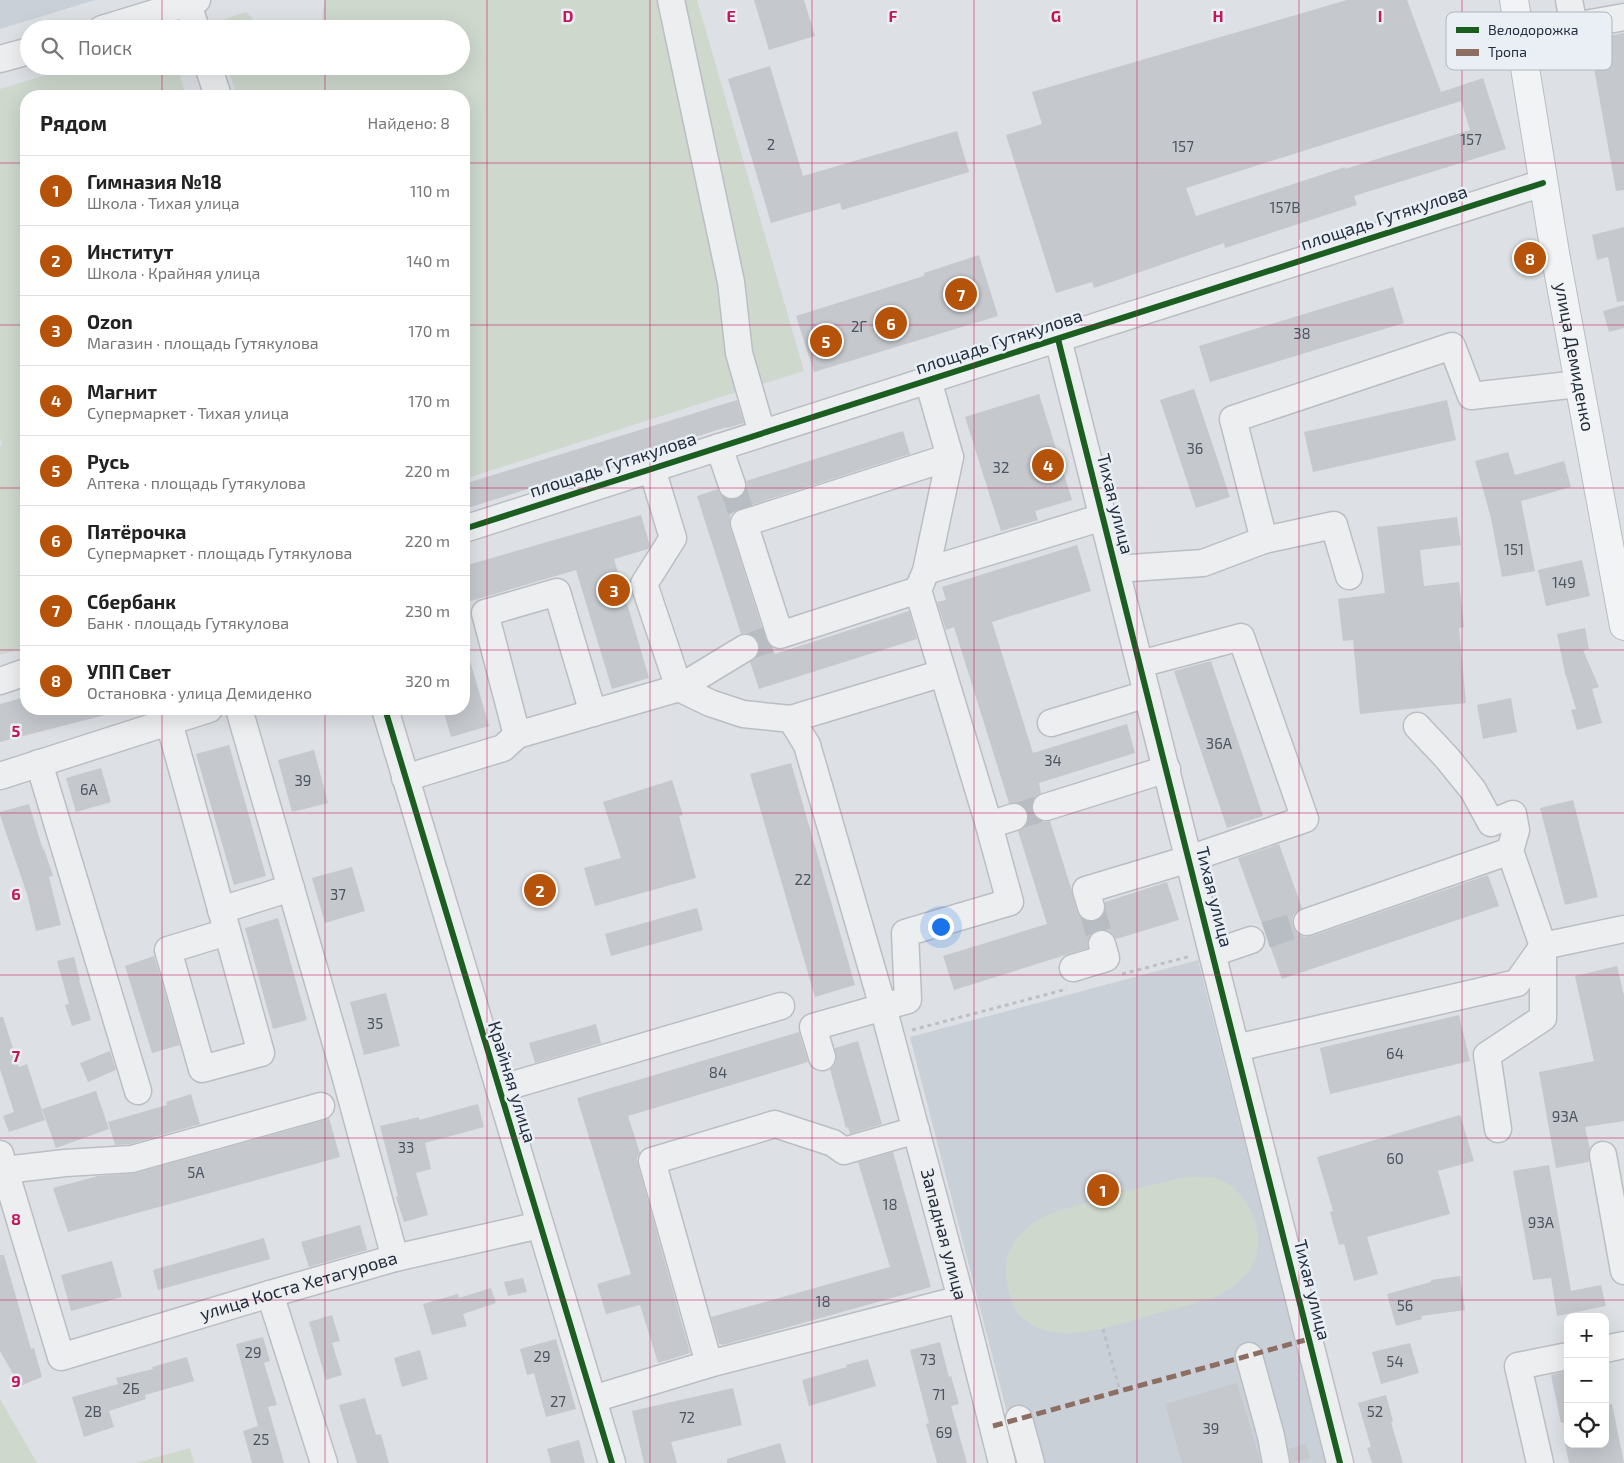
<!DOCTYPE html>
<html lang="ru">
<meta charset="utf-8">
<style>
:root{--surface:#fff;--page:#f2f2f2;--text:#222;--muted:#767676;--line:#e0e0e0;--accent:#b45309}
body{margin:0;font-family:"Exo 2",sans-serif;background:var(--page);color:var(--text)}
.controls{position:absolute;right:15px;bottom:15px;display:grid;overflow:hidden;border-radius:10px;box-shadow:0 5px 20px #0002}
.controls button{width:45px;height:45px;display:grid;place-items:center;padding:0;border:0;border-bottom:1px solid var(--line);background:var(--surface);color:var(--text);font:25px sans-serif}
.you{position:absolute;left:940px;top:926px;width:18px;height:18px;margin:-12px;border:4px solid #fff;border-radius:50%;background:#1a73e8;box-shadow:0 0 0 8px #1a73e833}
.badge{display:grid;place-items:center;width:32px;height:32px;border-radius:50%;background:var(--accent);color:#fff;font-size:16px;font-weight:700}
.pin{position:absolute;translate:-50% -50%;border:2px solid #fff;box-shadow:0 1px 5px #0006}
.list{margin:0;padding:0;list-style:none}
h2{display:flex;justify-content:space-between;align-items:center;height:65px;margin:0;padding:0 20px;font-size:21px}
h2 small{font-size:16px;font-weight:400;color:var(--muted)}
.list li{display:grid;grid-template-columns:32px 1fr auto;gap:15px;align-items:center;box-sizing:border-box;height:70px;padding:0 20px;border-top:1px solid var(--line)}
.list b{display:block;font-size:19px;white-space:nowrap}
.list p{margin:0;font-size:16px;white-space:nowrap;color:var(--muted)}
.list em{font-size:16px;font-style:normal;color:var(--muted)}
.icon{flex:none;width:28px;height:28px;fill:none;stroke:currentColor;stroke-width:2;stroke-linecap:round;stroke-linejoin:round}
.map{position:relative;flex:none;width:1624px;height:1463px;overflow:hidden}
.search{position:absolute;background:var(--surface);box-shadow:0 5px 20px #0002;left:20px;top:20px;width:450px;height:55px;display:flex;align-items:center;gap:12px;box-sizing:border-box;padding:0 18px;border-radius:28px;color:var(--muted);font-size:19px}
.panel{position:absolute;background:var(--surface);box-shadow:0 5px 20px #0002;left:20px;top:90px;width:450px;height:625px;border-radius:20px}
.map>svg:first-child{display:block}
.built{fill:#cad0d8}
.green{fill:#ced8cd}
.building{fill:#c5c8cc;fill-rule:evenodd}
.lines{fill:none;stroke-linecap:round;stroke-linejoin:round}
.minor-tunnel{stroke:#b8bcc3;stroke-width:26;stroke-dasharray:26 13;stroke-linecap:butt}
.minor-casing{stroke:#bbbec2;stroke-width:29}
.major-casing{stroke:#babdc2;stroke-width:30}
.path{stroke:#bcbfc4;stroke-width:3;stroke-dasharray:4 4;stroke-linecap:butt}
.minor{stroke:#edeef0;stroke-width:26}
.major{stroke:#f2f3f4;stroke-width:28}
.quiet{stroke:#8d6e63;stroke-width:5;stroke-dasharray:10 5;stroke-linecap:butt}
.cycleway-casing{stroke:#eaeff5;stroke-width:9}
.cycleway{stroke:#1b5e20;stroke-width:6}
.grid{fill:none;stroke:#c2185b;stroke-width:1;stroke-opacity:0.55}
.labels{text-anchor:middle;stroke-width:5;stroke-linejoin:round;paint-order:stroke}
.number-label{font-size:15px;fill:#4c5562}
.street-label{font-size:18px;fill:#232e3e;stroke:#eaeff5}
.key{fill:#eaeff5;stroke:#aeb5be;stroke-width:1}
.key-label{font-size:14px;fill:#232e3e}
.grid-label{font-size:16px;text-anchor:middle;font-weight:bold;fill:#c2185b;stroke:#eaeff5;stroke-width:5;stroke-linejoin:round;paint-order:stroke}
</style>
<div class="map">
<svg width="1624" height="1463" viewBox="0 0 1624 1463">
<rect width="100%" height="100%" fill="#dde0e4"/>
<path class="built" d="M0,0H95L0,29Z
M1198,960L1326,1463H1020L910,1037Z"/>
<path class="green" d="M325,0H697L804,371L749,388L464,479V96H237L227,66H461V29H320Z
M246,12L263,29H215L213,23Z
M75,66H177L186,96H26V647L0,655V446L2,445L0,438V89Z
M1187,1177C1196,1177 1206,1176 1214,1178C1246,1186 1266,1229 1255,1259C1248,1279 1229,1291 1211,1299C1187,1305 1164,1312 1141,1318C1110,1327 1079,1337 1047,1331C1037,1329 1025,1322 1018,1314C1008,1301 1002,1266 1009,1252C1019,1229 1039,1217 1061,1210L1146,1186Z
M0,1399L37,1463H0Z
M190,1448L194,1463H136Z"/>
<path class="building" d="M754,0H804L815,36L769,50Z
M1347,0H1407L1441,92L1483,78L1506,149L1354,196L1357,205L1225,248L1224,243L1094,288L1092,282L1056,293L1006,135L1042,124L1032,92ZM1461,101L1470,130L1345,169V167L1196,216L1186,188Z
M1624,33V190L1616,191L1589,40Z
M770,66L803,176L957,131L969,172L842,210L840,203L771,223L728,79Z
M1624,227V301L1617,302L1608,257L1597,260L1592,235Z
M979,255L998,316L814,372L796,316L924,276V273Z
M1393,287L1404,323L1210,382L1199,346Z
M1624,305V328L1609,332L1603,311Z
M1194,389L1230,497L1196,508L1160,400Z
M1039,394L1072,500L1035,511L1038,520L1001,531L965,417Z
M737,400L744,423L727,428V427L464,509V484Z
M1447,400L1456,440L1313,472L1304,432Z
M903,431L910,454L739,509L730,515V527L766,640L772,648L775,654L909,611L917,639L759,689L750,662L758,655L760,647L758,641L752,635L745,633L741,634L697,496L718,489L723,497L730,500L736,499L744,494L747,487L746,481Z
M1508,452L1515,475L1564,461L1571,487L1521,501L1535,571L1502,577L1491,518L1475,461Z
M641,515L650,546L648,549L614,559L649,678L612,689L576,570L464,603V566Z
M1457,517L1461,545L1420,550L1424,586L1459,582L1464,627L1459,628L1466,703L1360,714L1353,640L1343,641L1338,599L1385,593L1377,527Z
M1077,545L1091,591L992,622L1033,753L1127,724L1135,753L1039,783L1041,793L1035,797L1031,804L1032,811L1036,818L1043,822L1050,821L1071,888L1077,911L1081,918L1088,922L1096,921L1102,917L1105,911V902L1167,882L1179,920L1116,939L1112,933L1106,930H1097L1092,933L1088,940V948L954,990L943,956L1047,924L1018,831L1025,827L1028,821V812L1024,806L1018,803H1009L954,627L946,630L937,602L946,600L942,587Z
M1582,560L1590,596L1546,606L1538,570Z
M1585,628L1589,649L1583,650L1599,687L1592,689L1602,723L1577,730L1571,710L1576,709L1565,673L1557,634Z
M468,654L489,726L451,737L443,709H464V655Z
M1211,661L1263,816L1227,828L1174,671Z
M26,697V709H109V714L0,742V704Z
M1511,698L1517,732L1483,739L1477,705Z
M229,745L266,876L234,885L196,754Z
M314,750L328,803L292,812L278,760Z
M791,763L855,985L815,997L750,774Z
M101,768L111,802L76,812L66,778Z
M672,780L683,815L679,816L696,878L595,906L584,868L621,858L603,802Z
M1573,800L1598,897L1565,905L1540,808Z
M29,804L43,850L44,849L53,876L49,877L61,925L36,931L27,894L0,815V812Z
M1279,844L1302,908L1295,913L1292,919L1293,926L1297,933L1304,937L1312,936L1488,875L1499,906L1282,979L1238,858Z
M352,867L365,911L325,923L312,878Z
M697,908L703,930L611,956L605,934Z
M278,918L307,1020L273,1029L245,928Z
M154,956L180,1045L152,1053L125,966Z
M74,957L80,980H79L91,1020L72,1026L65,1005L69,1004L57,961Z
M1617,966L1624,996V1121L1585,1127L1590,1149L1589,1162L1556,1168L1539,1072L1594,1061L1575,976Z
M386,993L400,1046L364,1055L350,1002Z
M1459,1015L1470,1061L1330,1094L1320,1048Z
M0,1017H3L19,1067L27,1064L45,1120L9,1132L3,1116L14,1112L0,1069Z
M596,1024L601,1043L535,1063L529,1043Z
M799,1032L808,1062L628,1116L640,1153L637,1158L638,1165L690,1353L658,1363L640,1305L606,1314L597,1284L631,1274L577,1098Z
M858,1041L882,1124L850,1134L848,1127L846,1128L830,1069L833,1067L836,1061L835,1048Z
M110,1051L116,1070L88,1082L80,1063Z
M96,1091L109,1129L56,1148L42,1109Z
M191,1094L200,1124L130,1144L115,1145L108,1122L167,1105L166,1102Z
M478,1104L484,1127L425,1143L431,1169L416,1173L428,1215L404,1222L396,1197L398,1196L380,1126L419,1117V1120Z
M1460,1115L1474,1161L1438,1171L1450,1214L1367,1237L1378,1274L1354,1281L1344,1244L1339,1245L1330,1212L1333,1211L1317,1157Z
M329,1118L340,1157L68,1232L53,1188L98,1176L136,1173L325,1120Z
M893,1152L931,1287L760,1335L722,1345L721,1344H719L711,1317L890,1267L858,1162Z
M1549,1165L1571,1291L1601,1285L1606,1306L1557,1316L1551,1278L1533,1280L1513,1171Z
M360,1225L367,1250L309,1267L301,1242Z
M264,1238L270,1259L158,1290L153,1270Z
M0,1255H4L31,1349L34,1348L42,1377L20,1386L0,1351Z
M112,1261L122,1297L71,1311L61,1275Z
M1460,1276L1465,1310L1421,1316L1422,1319L1396,1326L1387,1294L1431,1282V1280Z
M523,1278L527,1292L508,1296L504,1282Z
M491,1288L496,1303L463,1314L467,1326L432,1335L423,1304L458,1294L459,1298Z
M332,1315L340,1341L332,1343L342,1375L326,1380L309,1322Z
M263,1337L270,1361L264,1363L277,1405L268,1407L284,1463H252L243,1431L258,1426L236,1344Z
M556,1339L576,1409L546,1417L534,1373L527,1375L520,1349Z
M940,1342L949,1377L951,1376L959,1404L951,1406L967,1463H937L926,1424L929,1423L910,1350Z
M1410,1343L1419,1373L1381,1384L1372,1352Z
M420,1350L428,1379L402,1387L394,1358Z
M187,1357L194,1381L145,1395L146,1399L109,1411L114,1427L84,1437L72,1397L118,1384L116,1378L153,1369L152,1367Z
M868,1359L876,1386L809,1406L802,1380L847,1367L846,1365Z
M1568,1371V1422L1561,1423L1551,1375Z
M1237,1383L1261,1463H1182L1165,1404Z
M733,1388L742,1425L671,1442L677,1463H644L632,1411Z
M1386,1395L1393,1421L1391,1422L1403,1463H1372L1367,1448L1371,1447L1358,1403Z
M365,1398L376,1435L381,1434L389,1463H357L339,1405Z
M1612,1404L1624,1463H1569L1565,1444H1605V1405Z
M579,1440L585,1463H551L547,1449Z
M780,1443L786,1463H727V1459Z
M1306,1444L1310,1458L1291,1463L1289,1449Z"/>
<g class="lines">
<path class="minor-tunnel" d="M732,485L741,512
M745,648L770,639
M1014,817L1046,807
M1091,907L1102,944
M1266,935L1307,922"/>
<defs>
<g id="minor">
<path d="M671,0L731,282L739,353L762,433"/>
<path d="M1569,0L1574,26L1624,17"/>
<path d="M188,3L196,29"/>
<path d="M102,29L197,0"/>
<path d="M0,59L29,51"/>
<path d="M208,66L218,96"/>
<path d="M1058,339L1340,1463"/>
<path d="M719,447L732,485"/>
<path d="M464,529L1543,183"/>
<path d="M1264,540L1334,525L1349,576"/>
<path d="M1116,569L1203,563L1264,540L1233,419L1452,346L1471,396L1578,384"/>
<path d="M926,571L1103,517"/>
<path d="M918,590L780,635L744,523L950,457"/>
<path d="M0,681L26,672"/>
<path id="s1" d="M679,688L710,703L743,714L791,719L807,745L883,1007L961,1299L1002,1463"/>
<path d="M679,688L745,648"/>
<path d="M239,709L345,1075L395,1258"/>
<path d="M385,709L612,1463"/>
<path d="M791,719L943,673"/>
<path d="M169,722L261,1053L202,1069L168,950L227,932"/>
<path d="M1051,723L1147,694"/>
<path d="M1417,726L1447,758L1473,790L1491,823L1513,814L1516,830L1510,851"/>
<path d="M517,735L485,613L557,592L593,713"/>
<path d="M39,763L138,1091"/>
<path d="M0,776L209,709"/>
<path d="M405,778L503,748L517,735L679,688L644,584L673,538L652,469"/>
<path d="M1046,807L1167,769"/>
<path d="M989,825L1014,817"/>
<path d="M1091,907L1086,890L1189,859L1305,819L1241,637L1140,664"/>
<path d="M221,910L291,888"/>
<path d="M1307,922L1510,851L1543,946V1018L1487,1055L1498,1129"/>
<path d="M1213,953L1251,940"/>
<path d="M1073,968L1106,958L1102,944"/>
<path d="M1236,1048L1517,983L1543,946L1624,929"/>
<path d="M822,1057L813,1027L908,1000L905,933L1010,902L989,825L918,590L926,571L950,457L928,380"/>
<path d="M499,1089L781,1006"/>
<path id="s2" d="M0,1154L61,1357L270,1294L395,1258L540,1225"/>
<path d="M1603,1155L1624,1271"/>
<path d="M5,1170L65,1163L132,1159L321,1106"/>
<path d="M270,1294L324,1463"/>
<path d="M1605,1349L1624,1345"/>
<path d="M1249,1356L1271,1436L1276,1463"/>
<path d="M709,1364L961,1299"/>
<path d="M593,1399L709,1364L652,1161L775,1124L833,1143L844,1151L916,1130"/>
<path d="M1019,1419L1031,1463"/>
<path d="M1540,1463L1518,1366L1568,1356"/>
</g>
<g id="major">
<path id="s3" d="M1514,0L1555,253L1624,626"/>
</g>
</defs>
<use href="#minor" class="minor-casing"/>
<use href="#major" class="major-casing"/>
<path class="path" d="M1122,974L1191,956
M912,1030L1067,989
M1103,1329L1120,1391"/>
<use href="#minor" class="minor"/>
<use href="#major" class="major"/>
<path class="quiet" d="M993,1426L1309,1339"/>
<defs>
<path id="cycleway" d="M1058,339L1340,1463
M464,529L1543,183
M385,709L612,1463"/>
</defs>
<use href="#cycleway" class="cycleway-casing"/>
<use href="#cycleway" class="cycleway"/>
</g>
<path class="grid" d="M162,0V29M325,0V29M487,0V1463M650,0V1463M812,0V1463M974,0V1463M1137,0V1463M1299,0V1463M1462,0V1463M162,66V96M325,66V96M0,163H26M464,163H1624M0,325H26M464,325H1624M0,488H26M464,488H1624M0,650H26M464,650H1624M162,709V1463M325,709V1463M0,813H1624M0,975H1624M0,1138H1624M0,1300H1624"/>
<g class="labels">
<g class="number-label">
<text x="1471" y="145">157</text>
<text x="771" y="150">2</text>
<text x="1183" y="152">157</text>
<text x="1285" y="213">157В</text>
<text x="859" y="332">2Г</text>
<text x="1302" y="339">38</text>
<text x="1195" y="454">36</text>
<text x="1001" y="473">32</text>
<text x="1514" y="555">151</text>
<text x="1564" y="588">149</text>
<text x="1219" y="749">36А</text>
<text x="1053" y="766">34</text>
<text x="303" y="786">39</text>
<text x="89" y="795">6А</text>
<text x="803" y="885">22</text>
<text x="338" y="900">37</text>
<text x="375" y="1029">35</text>
<text x="1395" y="1059">64</text>
<text x="718" y="1078">84</text>
<text x="1565" y="1122">93А</text>
<text x="406" y="1153">33</text>
<text x="1395" y="1164">60</text>
<text x="196" y="1178">5А</text>
<text x="890" y="1210">18</text>
<text x="1541" y="1228">93А</text>
<text x="823" y="1307">18</text>
<text x="1405" y="1311">56</text>
<text x="253" y="1358">29</text>
<text x="542" y="1362">29</text>
<text x="928" y="1365">73</text>
<text x="1395" y="1367">54</text>
<text x="131" y="1394">2Б</text>
<text x="939" y="1400">71</text>
<text x="558" y="1407">27</text>
<text x="93" y="1417">2В</text>
<text x="1375" y="1417">52</text>
<text x="687" y="1423">72</text>
<text x="1211" y="1434">39</text>
<text x="944" y="1438">69</text>
<text x="261" y="1445">25</text>
</g>
<g class="street-label">
<text transform="translate(1384 218) rotate(-18)" y="6">площадь Гутякулова</text>
<text transform="translate(999 342) rotate(-18)" y="6">площадь Гутякулова</text>
<text dy="6" stroke="none"><textPath href="#s3" startOffset="362">улица Демиденко</textPath></text>
<text transform="translate(613 465) rotate(-18)" y="6">площадь Гутякулова</text>
<text transform="translate(1115 504) rotate(76)" y="6">Тихая улица</text>
<text transform="translate(1214 897) rotate(76)" y="6">Тихая улица</text>
<text transform="translate(512 1082) rotate(73)" y="6">Крайняя улица</text>
<text dy="6" stroke="none"><textPath href="#s1" startOffset="656">Западная улица</textPath></text>
<text dy="6" stroke="none"><textPath href="#s2" startOffset="460">улица Коста Хетагурова</textPath></text>
<text transform="translate(1312 1290) rotate(76)" y="6">Тихая улица</text>
</g>
</g>
<rect x="1446" y="12" width="166" height="58" rx="8" class="key"/>
<rect x="1456" y="27" width="23" height="6" fill="#1b5e20"/>
<rect x="1456" y="49" width="23" height="7" fill="#8d6e63"/>
<g class="key-label">
<text x="1488" y="35">Велодорожка</text>
<text x="1488" y="57">Тропа</text>
</g>
<g class="grid-label">
<text x="568" y="22">D</text>
<text x="731" y="22">E</text>
<text x="893" y="22">F</text>
<text x="1056" y="22">G</text>
<text x="1218" y="22">H</text>
<text x="1380" y="22">I</text>
<text x="16" y="737">5</text>
<text x="16" y="900">6</text>
<text x="16" y="1062">7</text>
<text x="16" y="1225">8</text>
<text x="16" y="1387">9</text>
</g>
</svg>
<div class="controls">
<button>+</button>
<button>−</button>
<button><svg class="icon" aria-label="locate" viewBox="0 0 24 24"><circle cx="12" cy="12" r="6"/><path d="M12 2v4M12 18v4M2 12h4M18 12h4"/></svg></button>
</div>
<div class="you"></div>
<div class="pin badge" style="left:1103px;top:1190px">1</div>
<div class="pin badge" style="left:540px;top:890px">2</div>
<div class="pin badge" style="left:614px;top:590px">3</div>
<div class="pin badge" style="left:1048px;top:465px">4</div>
<div class="pin badge" style="left:826px;top:341px">5</div>
<div class="pin badge" style="left:891px;top:323px">6</div>
<div class="pin badge" style="left:961px;top:294px">7</div>
<div class="pin badge" style="left:1530px;top:258px">8</div>
<div class="search"><svg class="icon" aria-label="search" viewBox="0 0 24 24"><circle cx="10" cy="10" r="6"/><path d="M15 15l6 6"/></svg>Поиск</div>
<section class="panel">
<h2>Рядом<small>Найдено: 8</small></h2>
<ul class="list">
<li><span class="badge">1</span><div><b>Гимназия №18</b><p>Школа · Тихая улица</p></div><em>110 m</em></li>
<li><span class="badge">2</span><div><b>Институт</b><p>Школа · Крайняя улица</p></div><em>140 m</em></li>
<li><span class="badge">3</span><div><b>Ozon</b><p>Магазин · площадь Гутякулова</p></div><em>170 m</em></li>
<li><span class="badge">4</span><div><b>Магнит</b><p>Супермаркет · Тихая улица</p></div><em>170 m</em></li>
<li><span class="badge">5</span><div><b>Русь</b><p>Аптека · площадь Гутякулова</p></div><em>220 m</em></li>
<li><span class="badge">6</span><div><b>Пятёрочка</b><p>Супермаркет · площадь Гутякулова</p></div><em>220 m</em></li>
<li><span class="badge">7</span><div><b>Сбербанк</b><p>Банк · площадь Гутякулова</p></div><em>230 m</em></li>
<li><span class="badge">8</span><div><b>УПП Свет</b><p>Остановка · улица Демиденко</p></div><em>320 m</em></li>
</ul>
</section>
</div>
